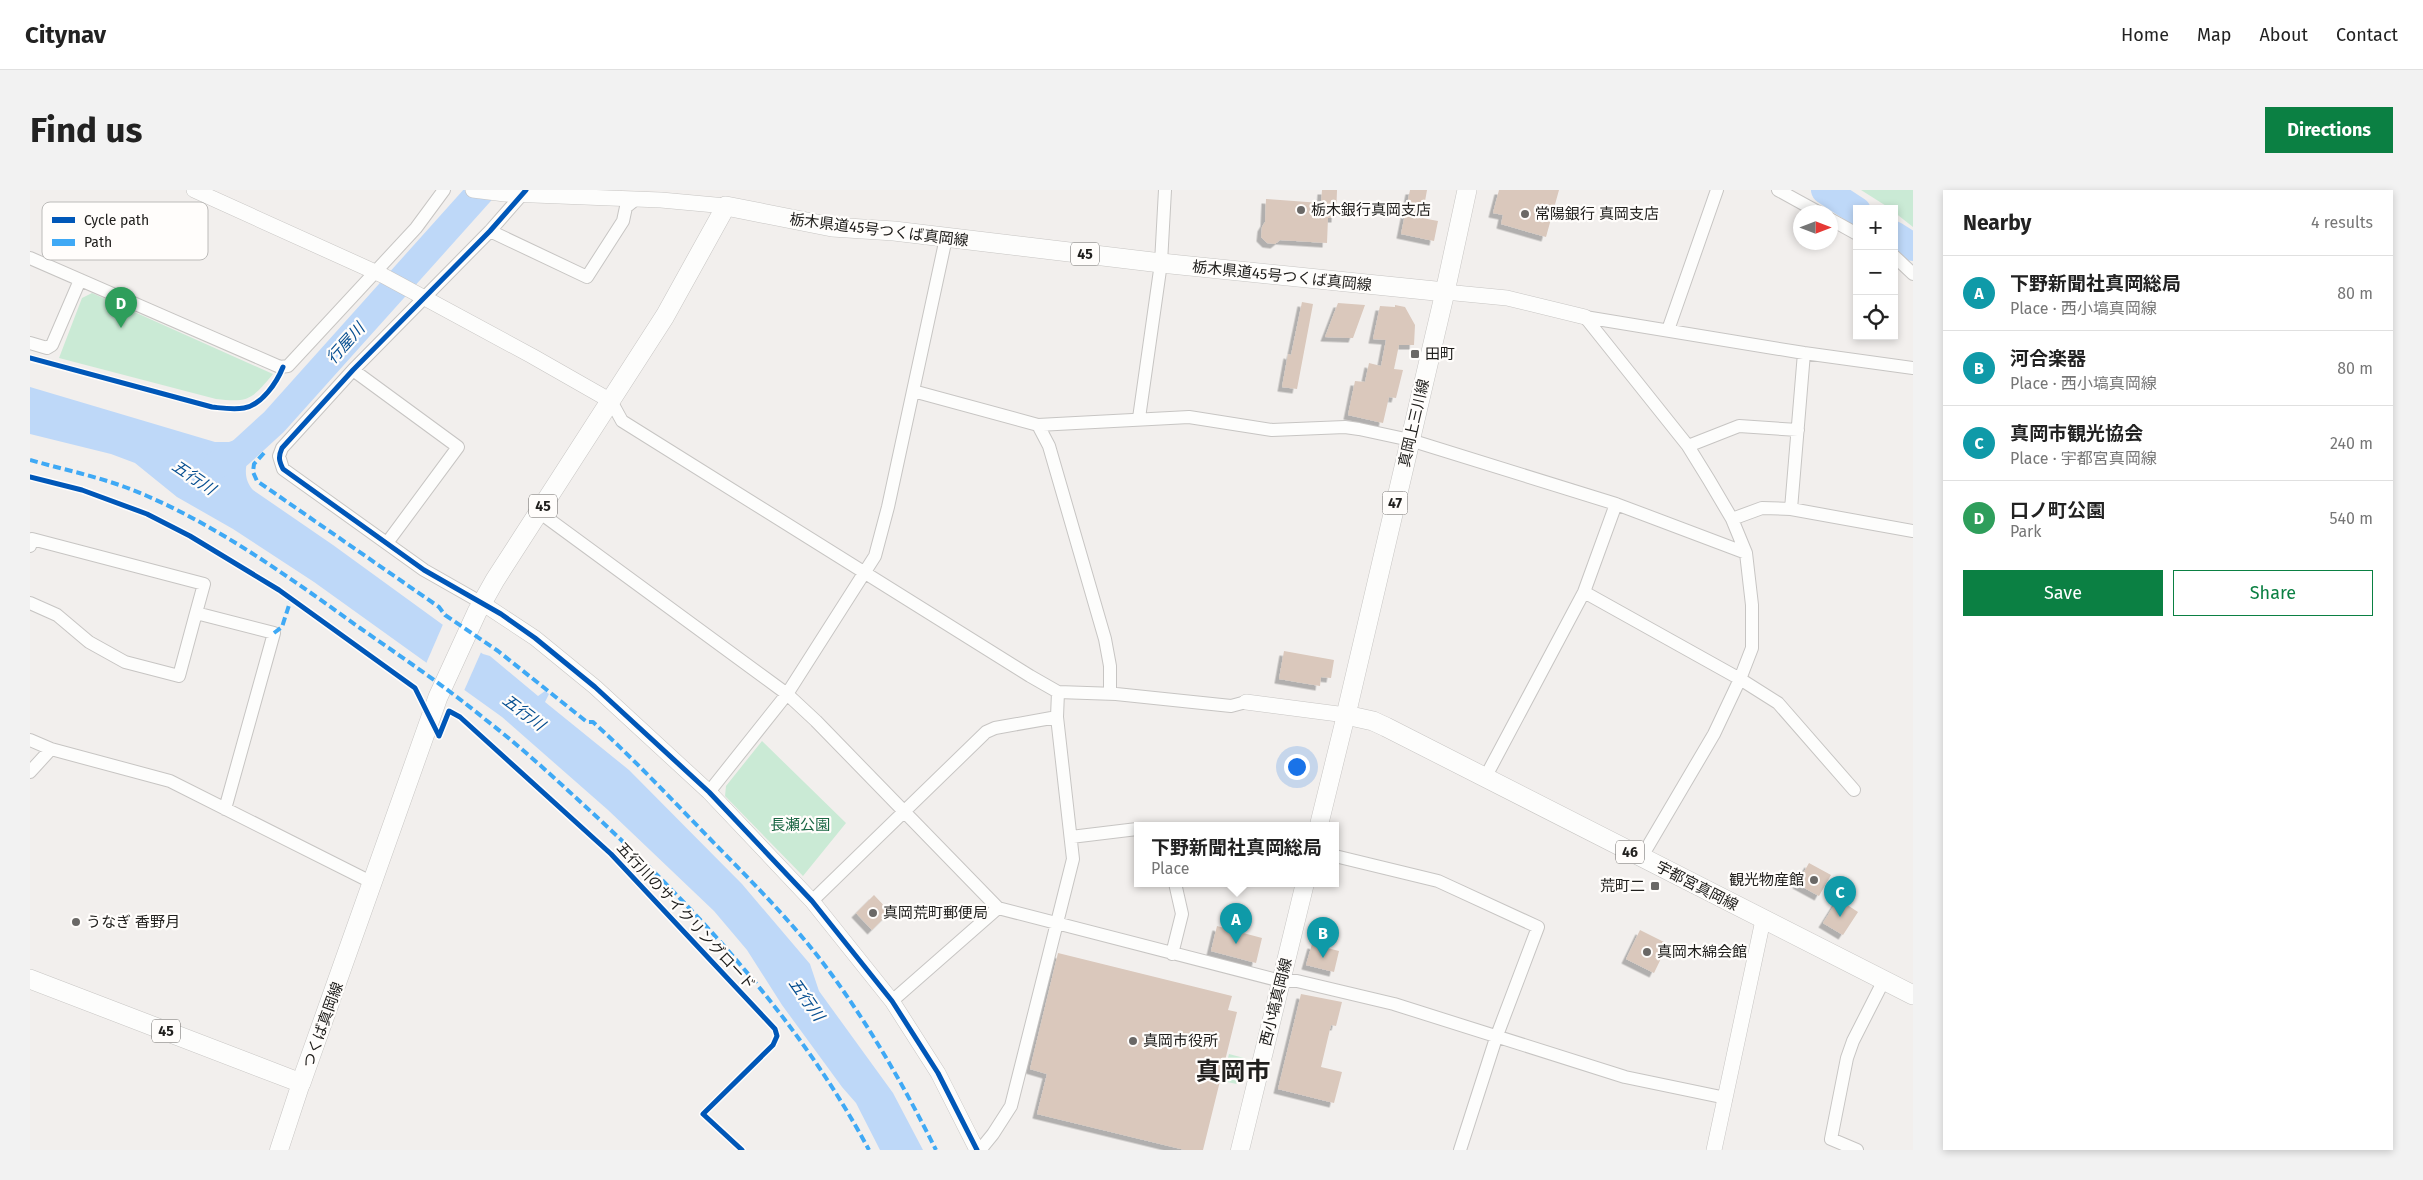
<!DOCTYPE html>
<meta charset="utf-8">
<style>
:root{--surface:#fff;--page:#f2f2f2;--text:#222;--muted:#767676;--line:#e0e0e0;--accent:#0b8043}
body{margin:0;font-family:"Fira Sans","Noto Sans JP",sans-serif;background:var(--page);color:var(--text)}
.controls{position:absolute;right:15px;top:15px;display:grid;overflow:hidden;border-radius:0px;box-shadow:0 2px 8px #0003}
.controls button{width:45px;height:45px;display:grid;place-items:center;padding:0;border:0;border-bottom:1px solid var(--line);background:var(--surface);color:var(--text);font:25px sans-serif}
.compass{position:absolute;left:1763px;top:15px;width:45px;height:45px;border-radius:50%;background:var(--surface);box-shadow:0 2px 8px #0003;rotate:90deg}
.you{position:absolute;left:1266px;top:576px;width:18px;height:18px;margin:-12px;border:4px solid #fff;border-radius:50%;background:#1a73e8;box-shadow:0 0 0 8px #1a73e833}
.badge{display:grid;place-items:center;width:32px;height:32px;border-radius:50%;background:var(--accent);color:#fff;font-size:16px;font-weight:700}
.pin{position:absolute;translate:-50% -41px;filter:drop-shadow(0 1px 2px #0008)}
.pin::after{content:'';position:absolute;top:26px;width:18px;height:15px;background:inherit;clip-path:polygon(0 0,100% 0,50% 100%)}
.popup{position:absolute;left:1104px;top:632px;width:205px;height:65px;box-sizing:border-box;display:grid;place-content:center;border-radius:0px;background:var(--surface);filter:drop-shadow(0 1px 4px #0005);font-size:16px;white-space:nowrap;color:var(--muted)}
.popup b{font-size:19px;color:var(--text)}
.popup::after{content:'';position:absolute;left:50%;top:100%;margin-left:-10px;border:10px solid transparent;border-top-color:var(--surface)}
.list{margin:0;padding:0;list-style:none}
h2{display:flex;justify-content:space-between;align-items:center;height:65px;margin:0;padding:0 20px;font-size:21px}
h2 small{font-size:16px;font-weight:400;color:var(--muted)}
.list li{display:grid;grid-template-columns:32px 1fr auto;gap:15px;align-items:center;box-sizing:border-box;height:75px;padding:0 20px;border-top:1px solid var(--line)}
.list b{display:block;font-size:19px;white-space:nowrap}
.list p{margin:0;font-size:16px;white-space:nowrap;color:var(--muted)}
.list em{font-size:16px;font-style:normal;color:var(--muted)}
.actions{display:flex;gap:10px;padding:15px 20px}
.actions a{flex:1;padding:11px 0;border:1px solid var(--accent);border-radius:0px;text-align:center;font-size:18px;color:var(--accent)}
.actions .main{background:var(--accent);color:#fff}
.icon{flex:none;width:28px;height:28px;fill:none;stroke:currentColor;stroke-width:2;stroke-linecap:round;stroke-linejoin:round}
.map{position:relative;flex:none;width:1883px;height:960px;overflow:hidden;border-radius:0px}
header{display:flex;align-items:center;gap:30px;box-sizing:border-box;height:70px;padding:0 25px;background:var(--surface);border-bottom:1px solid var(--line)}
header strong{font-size:24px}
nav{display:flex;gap:28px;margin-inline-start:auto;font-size:18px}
.intro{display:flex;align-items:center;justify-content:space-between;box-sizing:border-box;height:120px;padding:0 30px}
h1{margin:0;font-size:35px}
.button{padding:12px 22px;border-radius:0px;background:var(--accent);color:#fff;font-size:18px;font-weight:700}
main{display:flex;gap:30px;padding:0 30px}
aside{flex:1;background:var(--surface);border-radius:0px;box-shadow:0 2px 8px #0003}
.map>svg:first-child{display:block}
.green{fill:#caead5}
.water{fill:#bed8f8}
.pier{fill:#f2efed}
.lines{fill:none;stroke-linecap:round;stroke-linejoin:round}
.river{stroke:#bed8f8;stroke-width:28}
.building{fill:#dac8bc;filter:url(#shadow)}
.minor-casing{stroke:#c7c5c3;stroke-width:14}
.tertiary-casing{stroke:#c7c5c3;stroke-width:16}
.secondary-casing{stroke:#c7c5c3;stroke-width:19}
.primary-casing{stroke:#c7c5c3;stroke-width:20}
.minor{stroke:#fdfdfc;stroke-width:12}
.tertiary{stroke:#fdfdfc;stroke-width:15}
.secondary{stroke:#fdfdfc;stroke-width:18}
.primary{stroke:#fdfdfc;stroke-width:19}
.quiet{stroke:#3fa9f5;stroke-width:4;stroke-dasharray:8 4;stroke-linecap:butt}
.cycleway-casing{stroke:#fffdfb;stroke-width:8}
.cycleway{stroke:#0057b8;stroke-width:5}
.poi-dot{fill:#6a6866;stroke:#fffdfb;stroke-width:2}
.labels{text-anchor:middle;stroke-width:4.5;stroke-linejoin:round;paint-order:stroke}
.shield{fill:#fffdfb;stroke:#646260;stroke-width:1}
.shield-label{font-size:14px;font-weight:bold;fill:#21201e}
.poi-label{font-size:15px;fill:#21201e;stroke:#fffdfb;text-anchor:start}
.street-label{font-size:15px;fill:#21201e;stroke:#fffdfb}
.park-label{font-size:15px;fill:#196643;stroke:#fffdfb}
.water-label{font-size:16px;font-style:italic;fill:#074f91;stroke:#fffdfb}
.town-label{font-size:25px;font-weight:bold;fill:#21201e;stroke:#fffdfb}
.key{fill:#fffdfb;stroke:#bcbbb9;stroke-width:1}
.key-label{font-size:14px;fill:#21201e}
</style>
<header>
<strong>Citynav</strong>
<nav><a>Home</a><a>Map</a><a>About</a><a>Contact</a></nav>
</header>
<div class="intro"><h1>Find us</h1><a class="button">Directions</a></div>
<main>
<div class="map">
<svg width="1883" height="960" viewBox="0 0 1883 960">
<defs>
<filter id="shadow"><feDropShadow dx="-4.5" dy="4.5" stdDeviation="0" flood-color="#0004"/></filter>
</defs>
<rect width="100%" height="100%" fill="#f2efed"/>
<path class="green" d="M1831,0H1883V37L1864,22V19H1861Z
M62,103L243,184C222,209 219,213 186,209L29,168L52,108Z
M732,551L816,633L773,686L695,606L696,596Z
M1199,864L1214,868L1207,894L1192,891Z"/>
<path class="water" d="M0,197L185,252H199L210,248L223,261C214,273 213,289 223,300L303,355L453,464L460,466L508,506L515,501L519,504L515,512L599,580L712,694L780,774L789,801L863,903L893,960H850L826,913L812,897L752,815L717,760L684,721L578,620L472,527L284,392L203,339L147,307L105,273L81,264L0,244Z"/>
<path class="pier" d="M414,432L452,460L433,503L395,476Z"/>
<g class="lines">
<path class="river" d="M1795,0L1827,21
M1864,45L1883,57
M186,275L209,264L244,232L452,0"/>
</g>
<path class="building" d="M1292,0H1307L1306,28H1298L1297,53L1250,50L1245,54L1237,53L1231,47L1232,37L1235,32L1236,9L1291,13Z
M1380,0H1397L1392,28L1408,31L1404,51L1371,44Z
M1469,0H1529L1516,47L1471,34L1473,25L1463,23Z
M1272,112L1283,114L1267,199L1252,197L1258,164L1261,165Z
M1308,113L1335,115L1323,148L1295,147Z
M1365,115L1375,117L1385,135L1384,155H1369L1364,179L1373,180L1366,208L1359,207L1353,233L1318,225L1325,191L1335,192L1339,173L1351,176L1356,150L1343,149L1350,116L1365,117Z
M1254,461L1304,470L1301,488L1291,487L1290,496L1249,489Z
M1779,673L1801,685L1789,706L1767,694Z
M844,705L860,722L842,740L826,723Z
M1808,709L1828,722L1813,745L1793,733Z
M1187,736L1232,748L1226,773L1181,761Z
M1610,740L1638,754L1624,783L1596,769Z
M1282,754L1309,761L1304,782L1276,775Z
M1028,763L1202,806L1198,820L1207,822L1173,960H1155L1007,924L1017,884L1000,879Z
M1271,804L1312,812L1306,836L1301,835L1291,877L1312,882L1304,913L1248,899Z"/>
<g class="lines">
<defs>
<path id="minor" d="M1748,0L1788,22
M1800,29L1827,44
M460,41L557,87L593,31L596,17L606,9
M1864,66L1883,84
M0,68L250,177L258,176L386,38L414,0
M1555,127L1658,256L1679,290L1702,329L1716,363L1722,415V458L1710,489L1684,544L1611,668
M1555,127L1774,163L1883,178
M1638,140L1687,0
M0,153L17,158L22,155L50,90
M323,180L428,257L357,353
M883,201L1008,235L1159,227L1242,240L1315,237L1329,239L1380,250L1586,314L1716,363
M581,211L592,231L1000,486L1028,502L1086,504L1201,516L1216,512
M1109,228L1131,73L1135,0
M1008,235L1019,256L1075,449L1080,476V503
M1658,256L1709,236L1768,240
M1761,319L1774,163
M509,322L757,504L786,531L968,718L1251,791H1267L1364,814L1595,887L1696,908
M1702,329L1732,318L1761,319L1883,341
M0,356L2,349L174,394L166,423L244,443L195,619
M1554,402L1710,489L1748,513L1824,600
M0,413L27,425L59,452L95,472L149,486L166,423
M452,413L394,380L253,279L249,266L252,258L323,180L460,41L496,0
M0,550L21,559L140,591L343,693
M0,582L21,559
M1455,588L1554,402L1586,314
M679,602L757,504L845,366L858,317L916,48
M1041,647L1107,639
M1305,666L1408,691L1508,737L1466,848L1430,960
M782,711L956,542L965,538L1027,527
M1142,764L1152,724L1145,693
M862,811L968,718
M950,960L963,944L981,916L1043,669L1027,527L1028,502
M1827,960L1801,949L1817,868L1823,851L1854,790"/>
<path id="tertiary" d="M164,0L354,86L502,166L581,211
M443,0L475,4L631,10L696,16
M1415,102L1477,108L1555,127
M452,413L505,448L565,497L679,602L782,711L862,811L908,883L947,960
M1216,512L1316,525
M1684,960L1733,730"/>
<path id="secondary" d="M1289,635L1316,525
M249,960L271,893
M1210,960L1275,693"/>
<path id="primary" d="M1437,0L1415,102L1316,525L1343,531L1356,537L1883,805
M0,789L271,893L408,507L447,422L465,390L635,126L696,16L802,37L864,41L1131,73L1415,102"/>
</defs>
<use href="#minor" class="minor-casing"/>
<use href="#tertiary" class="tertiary-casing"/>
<use href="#secondary" class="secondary-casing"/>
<use href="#primary" class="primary-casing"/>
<use href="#minor" class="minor"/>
<use href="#tertiary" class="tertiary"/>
<use href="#secondary" class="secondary"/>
<use href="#primary" class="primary"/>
<path class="quiet" d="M234,263L224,274L223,282L227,291L409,417L415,425L468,461L557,532H563C606,571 645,613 686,655C727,697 767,737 802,785C842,840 875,898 906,960
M0,270C39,281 80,289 117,306C193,339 263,390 330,438C373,468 416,497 456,530C496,561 532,595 569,629C674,727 771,833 839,960
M244,443L252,437L261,409"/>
<defs>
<path id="cycleway" d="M496,0L460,41L323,180L252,258C248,267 249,271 253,279L394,380L471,424L505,448L565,497L679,602L782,711L862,811L908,883L947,960
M0,168L182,217C192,218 203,220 214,218C232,215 247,192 253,177
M0,287L52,300L117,324L160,346L249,400L385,498L409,546
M409,546L419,521L430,527L581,664L745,839L747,846L743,855L673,924L712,960"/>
</defs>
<use href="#cycleway" class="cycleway-casing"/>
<use href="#cycleway" class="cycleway"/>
</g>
<g class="poi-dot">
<circle cx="1271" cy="20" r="5"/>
<circle cx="1495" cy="24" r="5"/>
<rect x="1380" y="159" width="10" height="10" rx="2.5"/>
<circle cx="1784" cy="690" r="5"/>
<rect x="1620" y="691" width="10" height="10" rx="2.5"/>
<circle cx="843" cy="723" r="5"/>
<circle cx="46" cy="732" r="5"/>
<circle cx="1617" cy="762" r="5"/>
<circle cx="1103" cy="851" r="5"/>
</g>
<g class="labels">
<g class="shield">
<rect x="1041" y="52.5" width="28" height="23" rx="4"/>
<rect x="1352.5" y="301.5" width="25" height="23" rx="4"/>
<rect x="499" y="304.5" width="28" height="23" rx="4"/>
<rect x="1586" y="650.5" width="28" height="23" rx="4"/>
<rect x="122" y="829.5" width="28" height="23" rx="4"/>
</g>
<g class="shield-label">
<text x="1055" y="69">45</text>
<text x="1365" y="318">47</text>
<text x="513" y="321">45</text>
<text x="1600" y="667">46</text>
<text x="136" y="846">45</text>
</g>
<g class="poi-label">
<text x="1281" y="25">栃木銀行真岡支店</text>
<text x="1505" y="29">常陽銀行 真岡支店</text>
<text x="1395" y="169">田町</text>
<text x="1774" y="695" text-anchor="end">観光物産館</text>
<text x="1615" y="701" text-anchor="end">荒町二</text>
<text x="853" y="728">真岡荒町郵便局</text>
<text x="56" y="737">うなぎ 香野月</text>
<text x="1627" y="767">真岡木綿会館</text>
<text x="1113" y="856">真岡市役所</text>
</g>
<g class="street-label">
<text transform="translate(849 40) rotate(7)" y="5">栃木県道45号つくば真岡線</text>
<text transform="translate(1252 86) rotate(6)" y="5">栃木県道45号つくば真岡線</text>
<text transform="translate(1384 233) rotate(-77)" y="5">真岡上三川線</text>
<text transform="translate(1667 696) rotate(27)" y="5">宇都宮真岡線</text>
<text transform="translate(656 726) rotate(47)" y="5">五行川のサイクリングロード</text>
<text transform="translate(1246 812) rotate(-76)" y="5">西小塙真岡線</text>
<text transform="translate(293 835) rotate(-70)" y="5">つくば真岡線</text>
</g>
<g class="park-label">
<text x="770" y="640">長瀬公園</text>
</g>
<g class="water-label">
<text transform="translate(315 153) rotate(-48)" y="6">行屋川</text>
<text transform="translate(164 287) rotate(34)" y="6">五行川</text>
<text transform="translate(494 522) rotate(37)" y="6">五行川</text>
<text transform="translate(777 809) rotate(55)" y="6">五行川</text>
</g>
<g class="town-label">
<text x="1203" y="890">真岡市</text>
</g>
</g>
<rect x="12" y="12" width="166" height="58" rx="8" class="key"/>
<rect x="22" y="27" width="23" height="6" fill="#0057b8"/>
<rect x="22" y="49" width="23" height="7" fill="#3fa9f5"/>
<g class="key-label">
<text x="54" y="35">Cycle path</text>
<text x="54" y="57">Path</text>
</g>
</svg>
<div class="controls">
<button>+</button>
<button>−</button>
<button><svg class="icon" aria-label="locate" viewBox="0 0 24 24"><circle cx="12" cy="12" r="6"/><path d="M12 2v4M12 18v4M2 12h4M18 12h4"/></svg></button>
</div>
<svg class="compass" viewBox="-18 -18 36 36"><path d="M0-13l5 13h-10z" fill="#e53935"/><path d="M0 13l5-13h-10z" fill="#767676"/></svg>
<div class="you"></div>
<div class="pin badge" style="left:1206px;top:754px;background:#0f9aa8">A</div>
<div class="popup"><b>下野新聞社真岡総局</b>Place</div>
<div class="pin badge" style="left:1293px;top:768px;background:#0f9aa8">B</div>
<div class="pin badge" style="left:1810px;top:727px;background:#0f9aa8">C</div>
<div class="pin badge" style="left:91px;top:138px;background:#2e9e5b">D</div>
</div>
<aside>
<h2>Nearby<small>4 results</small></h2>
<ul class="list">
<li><span class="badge" style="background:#0f9aa8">A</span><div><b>下野新聞社真岡総局</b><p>Place · 西小塙真岡線</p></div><em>80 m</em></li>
<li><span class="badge" style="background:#0f9aa8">B</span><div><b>河合楽器</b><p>Place · 西小塙真岡線</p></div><em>80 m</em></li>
<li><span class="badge" style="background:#0f9aa8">C</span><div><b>真岡市観光協会</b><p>Place · 宇都宮真岡線</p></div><em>240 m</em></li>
<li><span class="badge" style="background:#2e9e5b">D</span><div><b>口ノ町公園</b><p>Park</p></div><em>540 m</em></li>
</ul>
<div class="actions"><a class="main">Save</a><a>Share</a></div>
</aside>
</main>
